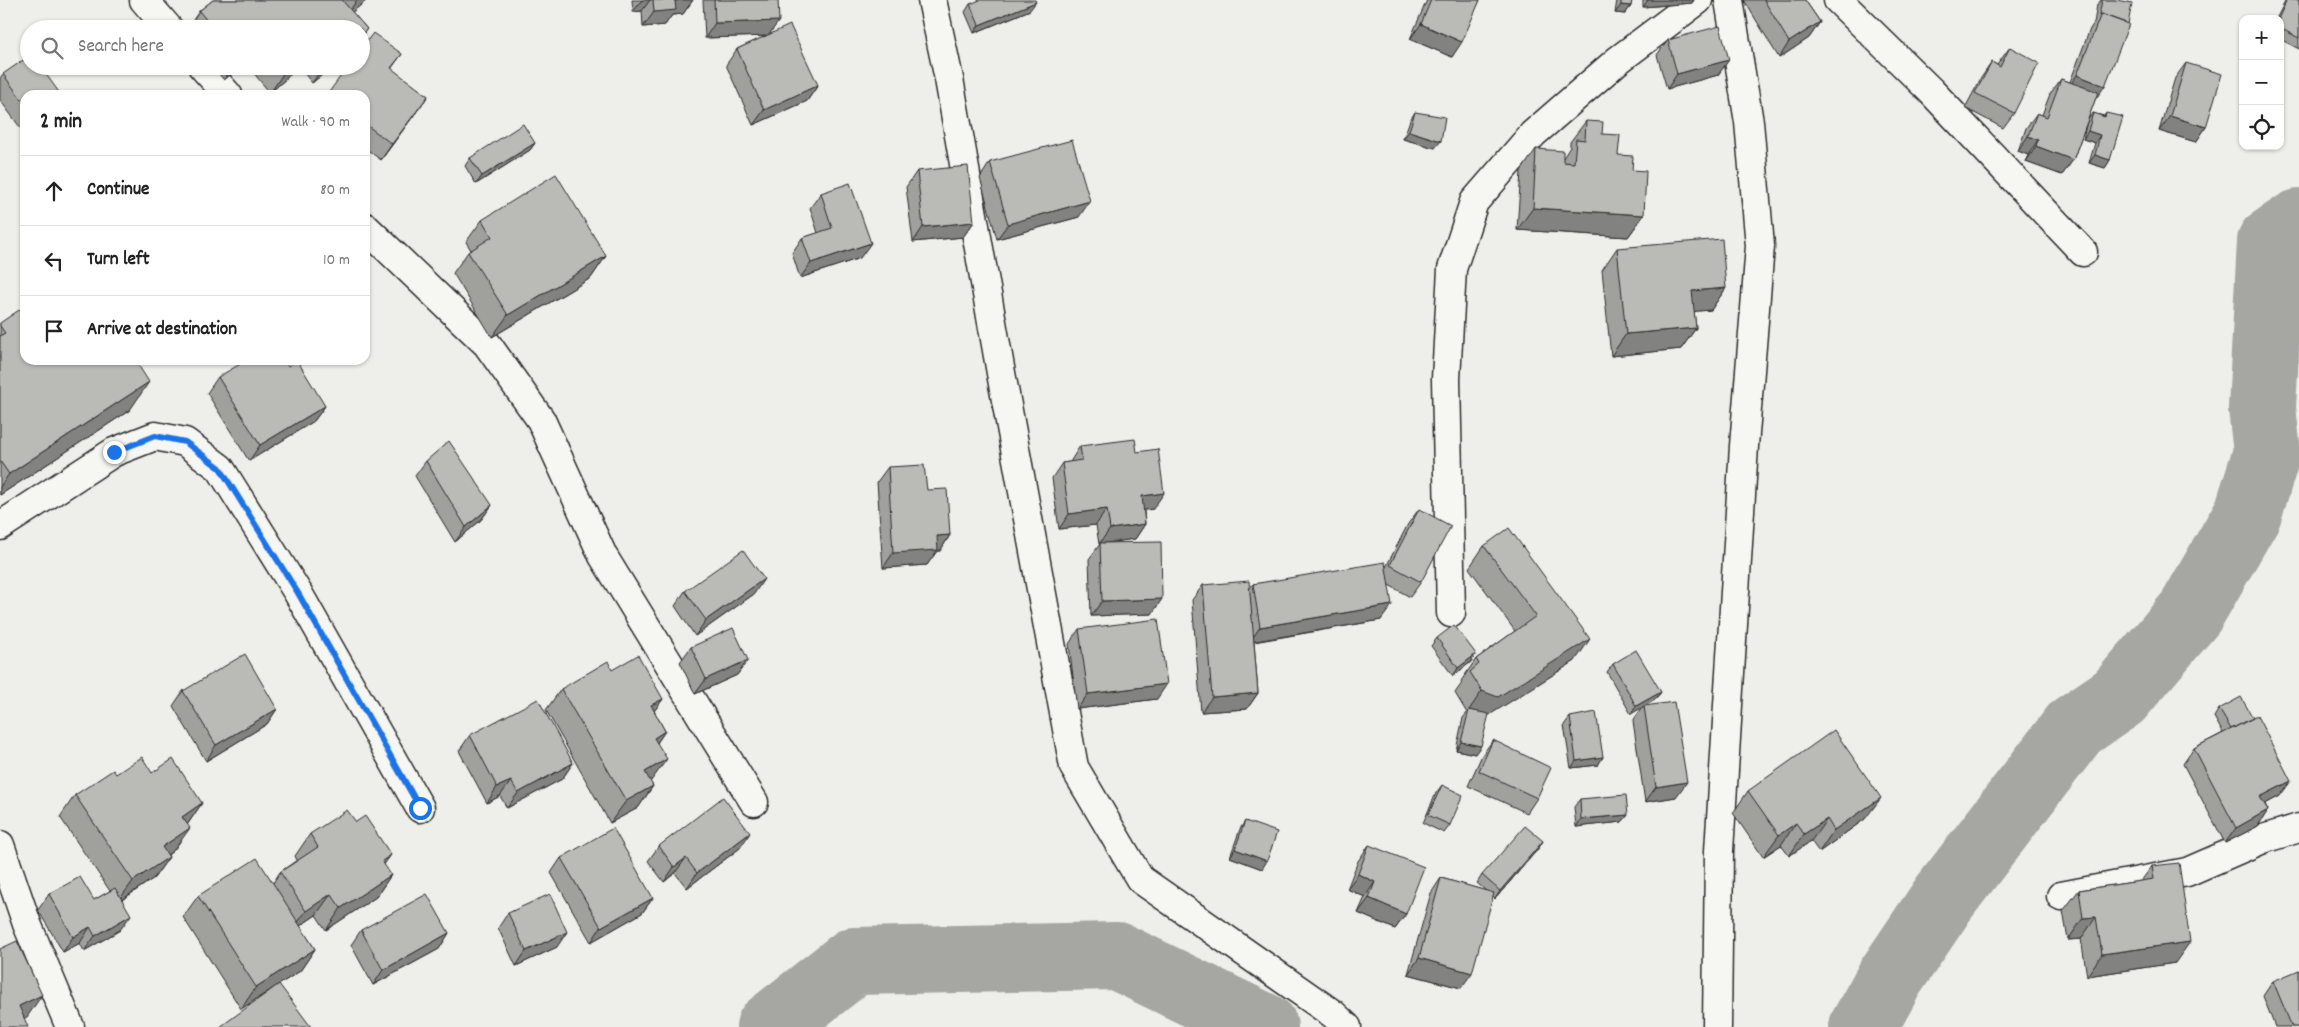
<!DOCTYPE html>
<meta charset="utf-8">
<style>
:root{--surface:#fff;--page:#f6f6f6;--text:#222;--muted:#767676;--line:#e0e0e0}
body{margin:0;font-family:Dekko,sans-serif;background:var(--page);color:var(--text)}
.controls{position:absolute;right:15px;top:15px;display:grid;overflow:hidden;border-radius:10px;box-shadow:0 1px 4px #0004}
.controls button{width:45px;height:45px;display:grid;place-items:center;padding:0;border:0;border-bottom:1px solid var(--line);background:var(--surface);color:var(--text);font:25px sans-serif}
.stop{position:absolute;width:15px;height:15px;margin:-11px;border:4px solid #1a73e8;border-radius:50%;background:#fff}
.stop.end{background:#1a73e8;border-color:#fff;box-shadow:0 1px 5px #0008}
.list{margin:0;padding:0;list-style:none}
h2{display:flex;justify-content:space-between;align-items:center;height:65px;margin:0;padding:0 20px;font-size:21px}
h2 small{font-size:16px;font-weight:400;color:var(--muted)}
.list li{display:grid;grid-template-columns:32px 1fr auto;gap:15px;align-items:center;box-sizing:border-box;height:70px;padding:0 20px;border-top:1px solid var(--line)}
.list b{display:block;font-size:19px;white-space:nowrap}
.list em{font-size:16px;font-style:normal;color:var(--muted)}
.icon{flex:none;width:28px;height:28px;fill:none;stroke:currentColor;stroke-width:2;stroke-linecap:round;stroke-linejoin:round}
.map{position:relative;flex:none;width:2299px;height:1027px;overflow:hidden}
.search{position:absolute;background:var(--surface);box-shadow:0 1px 4px #0004;left:20px;top:20px;width:350px;height:55px;display:flex;align-items:center;gap:12px;box-sizing:border-box;padding:0 18px;border-radius:28px;color:var(--muted);font-size:19px}
.panel{position:absolute;background:var(--surface);box-shadow:0 1px 4px #0004;left:20px;top:90px;width:350px;height:275px;border-radius:15px}
.map>svg:first-child{display:block}
.lines{fill:none;stroke-linecap:round;stroke-linejoin:round}
.river{stroke:#a6a6a3;stroke-width:68}
.minor-casing{stroke:#2b2b2b;stroke-width:31}
.minor{stroke:#f6f6f2;stroke-width:28}
.wall{fill:#a0a09d;stroke:#2b2b2b}
.shaded-wall{fill:#828280;stroke:#2b2b2b}
.building{fill:#babab7;stroke:#2b2b2b}
.route{stroke:#1a73e8;stroke-width:6}
</style>
<div class="map">
<svg width="2299" height="1027" viewBox="0 0 2299 1027">
<rect width="100%" height="100%" fill="#eeeeea"/>
<filter id="ink" filterUnits="userSpaceOnUse"><feTurbulence type="fractalNoise" baseFrequency=".02" numOctaves="2"/><feDisplacementMap in="SourceGraphic" scale="10" xChannelSelector="R" yChannelSelector="G"/><feConvolveMatrix kernelMatrix="1 2 1 2 8 2 1 2 1" color-interpolation-filters="sRGB"/></filter>
<g filter="url(#ink)">
<g class="lines">
<path class="river" d="M770,1027L854,961L1117,956L1264,1027
M1863,1027L1890,978L1944,898L2075,727L2119,697L2191,612L2248,513L2267,452L2262,408L2271,242L2299,223"/>
<defs>
<path id="minor" d="M144,0L169,29
M932,0L949,79L1001,373L1074,767L1140,879L1333,1014L1347,1027
M1838,0L1931,91L2083,252
M202,66L228,95
M365,227L487,344L541,420L603,556L754,802
M0,526L114,452L155,436L185,442L220,468L298,593L420,808
M1451,613L1446,379L1452,269L1474,202L1533,134L1617,61L1698,0
M0,845L27,924L70,1027
M2061,896L2187,872L2263,839L2299,828
M1717,1027L1719,851L1744,446L1760,246L1749,122L1729,0"/>
</defs>
<use href="#minor" class="minor-casing"/>
<use href="#minor" class="minor"/>
</g>
<path class="wall" d="M213,0H367L352,12L367,29L361,37V29H187L199,11Z
M632,0H693L683,14L672,15L665,25L643,27L642,11L633,12Z
M703,0H778L769,35L818,85L807,101L753,125L726,65L737,49L766,36L705,38Z
M1427,0H1480L1452,57L1410,39Z
M1617,0H1632L1631,6L1625,14L1615,13Z
M1643,0H1694L1692,3L1643,7Z
M1744,0H1805L1820,22L1809,38L1779,58Z
M2101,0H2116L2095,100L2073,160L2062,175L2026,162L2028,155L2018,151L2026,128L2037,113L2042,115L2050,94L2061,79L2070,82L2090,29L2094,23L2097,5Z
M2286,0H2299V49L2280,39V19H2276Z
M970,4L1030,10L974,33L965,12Z
M1668,40L1718,75L1667,89L1657,55Z
M2010,47L2014,113L2003,128L1965,108L1981,78L1992,62L1997,65Z
M402,54L391,69L428,96L381,160L365,148V95Z
M2186,63L2206,127L2196,142L2159,131L2175,78Z
M212,66H241L224,80Z
M248,66H333L312,83L299,67L270,93Z
M3,74L25,95V134L0,100V78Z
M1415,112L1435,148L1403,139L1410,120Z
M2093,113L2104,116L2106,113L2110,160L2105,168L2089,163L2095,143L2083,139L2087,121Z
M1586,121L1602,134L1618,155L1632,170L1644,215L1628,237L1517,230L1521,171L1536,149L1563,158L1570,147V142Z
M535,143L530,150L476,184L465,166L470,158Z
M990,162L1079,217L997,239L980,178Z
M917,171L974,222L963,237L913,242L906,187Z
M821,193L860,258L800,278L792,253L802,238L818,233L810,208Z
M482,220L606,256L591,278L492,337L453,273L468,252L471,250L466,242Z
M1617,248L1726,288L1711,310L1694,311L1696,328L1681,349L1611,356L1602,270Z
M0,323L130,410L0,495Z
M288,366L325,406L314,421L249,461L207,393L218,377Z
M1080,446L1137,452L1153,509L1144,510L1145,524L1135,539L1103,543L1152,614L1091,616L1089,559L1100,544H1099L1096,525L1059,529L1052,478L1062,463L1070,462Z
M426,461L492,505L481,520L455,542L415,476Z
M888,467L927,490L950,535L940,551H937L927,565L883,568L877,482Z
M1419,509L1421,582L1410,597L1389,585L1381,620L1254,642L1258,693L1247,709L1201,712L1192,600L1203,585L1249,589L1253,584L1386,567L1408,524Z
M1484,546L1575,661L1488,715L1475,754L1456,750L1463,718L1467,713L1455,693L1462,683L1461,681L1476,659L1515,631L1469,568Z
M685,591L754,594L695,636L675,606Z
M1079,629L1157,699L1077,709L1069,644Z
M1437,638L1471,662L1453,676L1431,646Z
M691,647L748,660L737,675L695,694L680,662Z
M1613,664L1661,692L1655,700L1644,706L1676,797L1645,802L1633,721L1643,706L1631,714L1607,672Z
M612,670L663,699L654,711L665,731L657,743L651,781L650,782L653,786L638,808L610,823L546,710L561,689Z
M183,691L277,709L267,724L206,761L173,706Z
M2219,709L2280,796L2265,804L2268,810L2258,826L2225,843L2183,764L2194,748L2223,733L2214,717Z
M1570,717L1603,757L1598,765L1571,768L1564,725Z
M470,735L573,763L562,779L507,808L500,796L487,803L459,751Z
M1493,740L1537,798L1527,813L1468,786L1482,755Z
M152,773L202,803L187,825L174,850L168,855L169,857L154,878L122,900L120,930L84,951L80,943L63,952L38,910L49,894L94,900L110,891L60,817L75,795L116,774Z
M1442,785L1450,825L1444,833L1423,823L1436,793Z
M1748,791L1865,819L1819,852L1811,841L1789,856L1781,845L1763,857L1733,813Z
M1580,799L1628,815L1622,822L1576,827L1574,807Z
M1245,821L1262,869L1230,857L1240,829Z
M310,834L384,865L391,875L376,897L326,930L316,915L300,926L315,949L300,971L241,1009L183,917L198,896L273,883L280,872L297,860L295,856Z
M1543,841L1538,849L1495,899L1493,897L1461,988L1408,974L1431,893L1441,878L1486,891L1477,883L1482,875Z
M1369,845L1406,914L1395,929L1358,913L1365,897L1347,889L1358,861Z
M659,846L740,848L687,888L675,873L664,882L648,861Z
M561,858L653,898L642,913L591,942L551,873Z
M2152,866L2175,963L2087,976L2081,939L2068,940L2063,911L2079,890L2141,881Z
M508,913L557,947L516,966L498,928Z
M361,930L449,933L439,949L373,985L351,945Z
M2273,981L2299,1027H2275L2263,996Z"/>
<path class="shaded-wall" d="M357,0H367L344,19Z
M642,0H650L642,11L633,12Z
M680,0H693L683,14L672,15L665,25L643,27L654,12L675,1Z
M1648,0H1694L1692,3L1643,7Z
M1036,2L1030,10L974,33L979,25Z
M1621,5L1631,6L1625,14L1615,13Z
M779,21L768,36L705,38L715,23Z
M1820,22L1809,38L1779,58L1789,42Z
M1421,24L1462,42L1452,57L1410,39Z
M1729,60L1718,75L1667,89L1677,74Z
M233,66H241L224,80Z
M290,66H300L270,93L285,71Z
M324,66H333L312,83Z
M2077,75L2105,86L2094,101L2066,91Z
M818,85L807,101L753,125L764,110Z
M428,96L417,111L381,160L392,144Z
M2170,116L2206,127L2196,142L2159,131Z
M1409,131L1441,141L1435,148L1403,139Z
M2088,131L2100,135L2095,143L2083,139Z
M2028,136L2038,140L2028,155L2018,151Z
M535,143L530,150L476,184L482,176Z
M2036,146L2073,160L2062,175L2026,162Z
M2095,155L2110,160L2105,168L2089,163Z
M1090,201L1079,217L997,239L1008,224Z
M1533,208L1644,215L1628,237L1517,230Z
M974,222L963,237L913,242L923,227Z
M871,243L860,258L800,278L811,263Z
M606,256L591,278L492,337L508,315Z
M1726,288L1711,310L1677,313L1692,291Z
M1696,328L1681,349L1611,356L1626,334Z
M149,382L130,410L0,495V487L9,474Z
M325,406L314,421L249,461L260,445Z
M1164,493L1153,509L1131,512L1142,496Z
M492,505L481,520L455,542L466,527Z
M1107,509L1096,525L1059,529L1069,514Z
M1145,524L1135,539L1099,544L1110,529Z
M950,535L940,551H937L927,565L883,568L893,553L937,536Z
M764,579L754,594L695,636L706,620Z
M1162,599L1152,614L1091,616L1102,601Z
M1392,605L1381,620L1250,642L1260,627Z
M1590,639L1575,661L1483,719L1469,710L1482,691Z
M1476,654L1471,662L1453,676L1458,668Z
M748,660L737,675L695,694L706,679Z
M1167,684L1157,699L1077,709L1088,694Z
M1661,692L1655,700L1631,714L1636,706Z
M1258,693L1247,709L1201,712L1212,697Z
M663,699L647,721L651,705Z
M277,709L267,724L206,761L216,745Z
M665,731L650,753L654,738Z
M1461,742L1481,746L1475,754L1456,750Z
M1603,757L1598,765L1571,768L1576,761Z
M667,759L651,781L630,794L645,772Z
M573,763L562,779L507,808L518,793Z
M511,781L500,796L487,803L497,787Z
M2291,781L2280,796L2250,812L2260,797Z
M1687,782L1676,797L1645,802L1656,787Z
M653,786L638,808L610,823L626,801Z
M1881,798L1865,819L1819,852L1834,830Z
M202,803L187,825L182,817Z
M2268,810L2258,826L2225,843L2236,828Z
M1628,815L1622,822L1576,827L1581,819Z
M1827,819L1811,841L1789,856L1804,834Z
M1796,823L1781,845L1763,857L1779,835Z
M190,828L174,850L147,869L162,847Z
M750,833L740,848L687,888L697,873Z
M1543,841L1538,849L1495,899L1500,891Z
M1235,849L1267,861L1262,869L1230,857Z
M391,855L375,877L382,861Z
M169,857L154,878L117,903L133,881Z
M686,858L675,873L664,882L674,867Z
M1358,874L1375,882L1365,897L1347,889Z
M391,875L376,897L326,930L341,908Z
M331,894L316,915L291,932L306,911Z
M653,898L642,913L591,942L601,927Z
M1369,898L1406,914L1395,929L1358,913Z
M131,915L120,930L84,951L95,936Z
M2096,917L2081,939L2068,940L2083,918Z
M90,927L80,943L63,952L73,937Z
M567,932L557,947L516,966L526,951Z
M449,933L439,949L373,985L383,970Z
M2190,942L2175,963L2087,976L2102,954Z
M315,949L300,971L241,1009L256,987Z
M1419,958L1472,973L1461,988L1408,974Z
M42,995L27,1017L5,1027L19,1006Z"/>
<path class="building" d="M213,0H342L367,29L361,34V29H214L199,11Z
M653,0H680L675,1L676,10L654,12Z
M714,0H778L779,21L715,23Z
M980,0H1035L1036,2L979,25L970,4Z
M1431,0H1480L1462,42L1421,24Z
M1621,0H1632L1631,6L1621,5Z
M1764,0H1805L1820,22L1789,42Z
M2102,0H2116L2132,3L2128,24L2101,14L2099,16Z
M2287,0H2299V38L2280,28V19H2278Z
M2101,14L2129,24L2105,86L2077,75Z
M790,25L818,85L764,110L737,49Z
M1720,26L1729,60L1677,74L1668,40Z
M373,33L402,54L391,68L428,96L392,144L365,124V95H327L348,66H361V49Z
M2010,47L2039,63L2014,113L1975,93L1992,62L2000,67Z
M29,56V66H40L61,95H25V104L3,74Z
M2186,63L2222,74L2206,127L2170,116Z
M281,66H290L285,71Z
M2061,79L2098,92L2073,160L2036,146L2038,140L2028,136L2037,113L2047,117Z
M1415,112L1445,117L1441,141L1409,131Z
M2093,113L2105,117L2106,113L2123,117L2110,160L2095,155L2100,135L2088,131Z
M1586,121L1603,122L1602,134L1620,135L1618,155L1633,156L1632,170L1646,171L1644,215L1533,208L1536,149L1563,151V162L1574,163L1576,139L1585,140Z
M523,124L535,143L482,176L470,158Z
M1072,140L1090,201L1008,224L990,162Z
M968,166L974,222L923,227L917,171Z
M556,174L606,256L508,315L468,252L492,237L482,220Z
M850,183L871,243L811,263L802,238L832,228L821,193Z
M1722,239L1726,288L1692,291L1696,328L1626,334L1617,248Z
M25,306V360H135L149,382L9,474L0,461V336L5,333L0,326V323Z
M247,360H284L288,366L297,360L325,406L260,445L218,377Z
M1135,439L1137,452L1158,449L1164,493L1142,496L1145,524L1110,529L1107,509L1069,514L1062,463L1082,460L1080,446Z
M449,441L492,505L466,527L426,461Z
M924,465L927,490L947,489L950,535L937,536L938,550L893,553L888,467Z
M1419,509L1451,526L1421,582L1390,565Z
M1509,528L1590,639L1498,697L1482,691L1470,672L1479,664L1476,659L1536,616L1484,546Z
M1161,542L1162,599L1102,601L1100,543Z
M743,550L764,579L706,620L685,591Z
M1385,562L1392,605L1260,627L1253,584Z
M1249,581L1258,693L1212,697L1203,585Z
M1158,619L1167,684L1088,694L1079,629Z
M1454,625L1476,654L1458,668L1437,638Z
M733,628L748,660L706,679L691,647Z
M1636,650L1661,692L1636,706L1613,664Z
M245,654L277,709L216,745L183,691Z
M638,655L663,699L651,705L665,731L654,738L667,759L645,772L653,786L626,801L561,689L608,661L612,670Z
M2241,697L2253,718L2231,729L2219,709Z
M538,699L573,763L518,793L511,781L497,787L470,735Z
M1674,702L1687,782L1656,787L1644,706Z
M1469,710L1489,714L1481,746L1461,742Z
M1596,712L1603,757L1576,761L1570,717Z
M2257,716L2291,781L2260,797L2268,810L2236,828L2194,748Z
M1834,730L1881,798L1834,830L1827,819L1804,834L1796,823L1779,835L1748,791Z
M1493,740L1551,768L1537,798L1479,771Z
M142,757L152,773L173,759L202,803L182,817L190,828L162,847L169,857L133,881L75,795L113,770L116,774Z
M1442,785L1463,795L1450,825L1428,815Z
M1626,795L1628,815L1581,819L1580,799Z
M723,797L750,833L697,873L686,858L674,867L659,846Z
M347,810L356,822L365,816L391,855L382,861L391,875L341,908L331,894L306,911L280,872L318,847L310,834Z
M1245,821L1277,832L1267,861L1235,849Z
M1525,826L1543,841L1500,891L1482,875Z
M613,828L653,898L601,927L561,858Z
M1369,845L1424,867L1406,914L1369,898L1375,882L1358,874Z
M257,858L315,949L256,987L198,896Z
M2179,863L2190,942L2102,954L2096,917L2083,918L2079,890L2154,879L2152,866Z
M80,877L94,900L115,888L131,915L95,936L90,927L73,937L49,894Z
M1441,878L1494,893L1472,973L1419,958Z
M427,894L449,933L383,970L361,930Z
M550,894L567,932L526,951L508,913Z
M17,941L42,995L19,1006L28,1027H0V949Z
M2299,970V1027H2292L2273,981Z
M279,984L311,1027H220Z"/>
</g>
<g class="lines" filter="url(#ink)">
<path class="route" d="M114,452L155,436L185,442L220,468L298,593L420,808"/>
</g>
</svg>
<div class="controls">
<button>+</button>
<button>−</button>
<button><svg class="icon" aria-label="locate" viewBox="0 0 24 24"><circle cx="12" cy="12" r="6"/><path d="M12 2v4M12 18v4M2 12h4M18 12h4"/></svg></button>
</div>
<div class="stop" style="left:420px;top:808px"></div>
<div class="stop end" style="left:114px;top:452px"></div>
<div class="search"><svg class="icon" aria-label="search" viewBox="0 0 24 24"><circle cx="10" cy="10" r="6"/><path d="M15 15l6 6"/></svg>Search here</div>
<section class="panel">
<h2>2 min<small>Walk · 90 m</small></h2>
<ul class="list">
<li><svg class="icon" aria-label="ahead" viewBox="0 0 24 24"><path d="M12 20V5M6 11l6-6 6 6"/></svg><div><b>Continue</b></div><em>80 m</em></li>
<li><svg class="icon" aria-label="left" viewBox="0 0 24 24"><path d="M17 20v-9H6M10 6l-5 5 5 5"/></svg><div><b>Turn left</b></div><em>10 m</em></li>
<li><svg class="icon" aria-label="arrive" viewBox="0 0 24 24"><path d="M6 21V4h12l-3 4 3 4H6"/></svg><div><b>Arrive at destination</b></div></li>
</ul>
</section>
</div>
